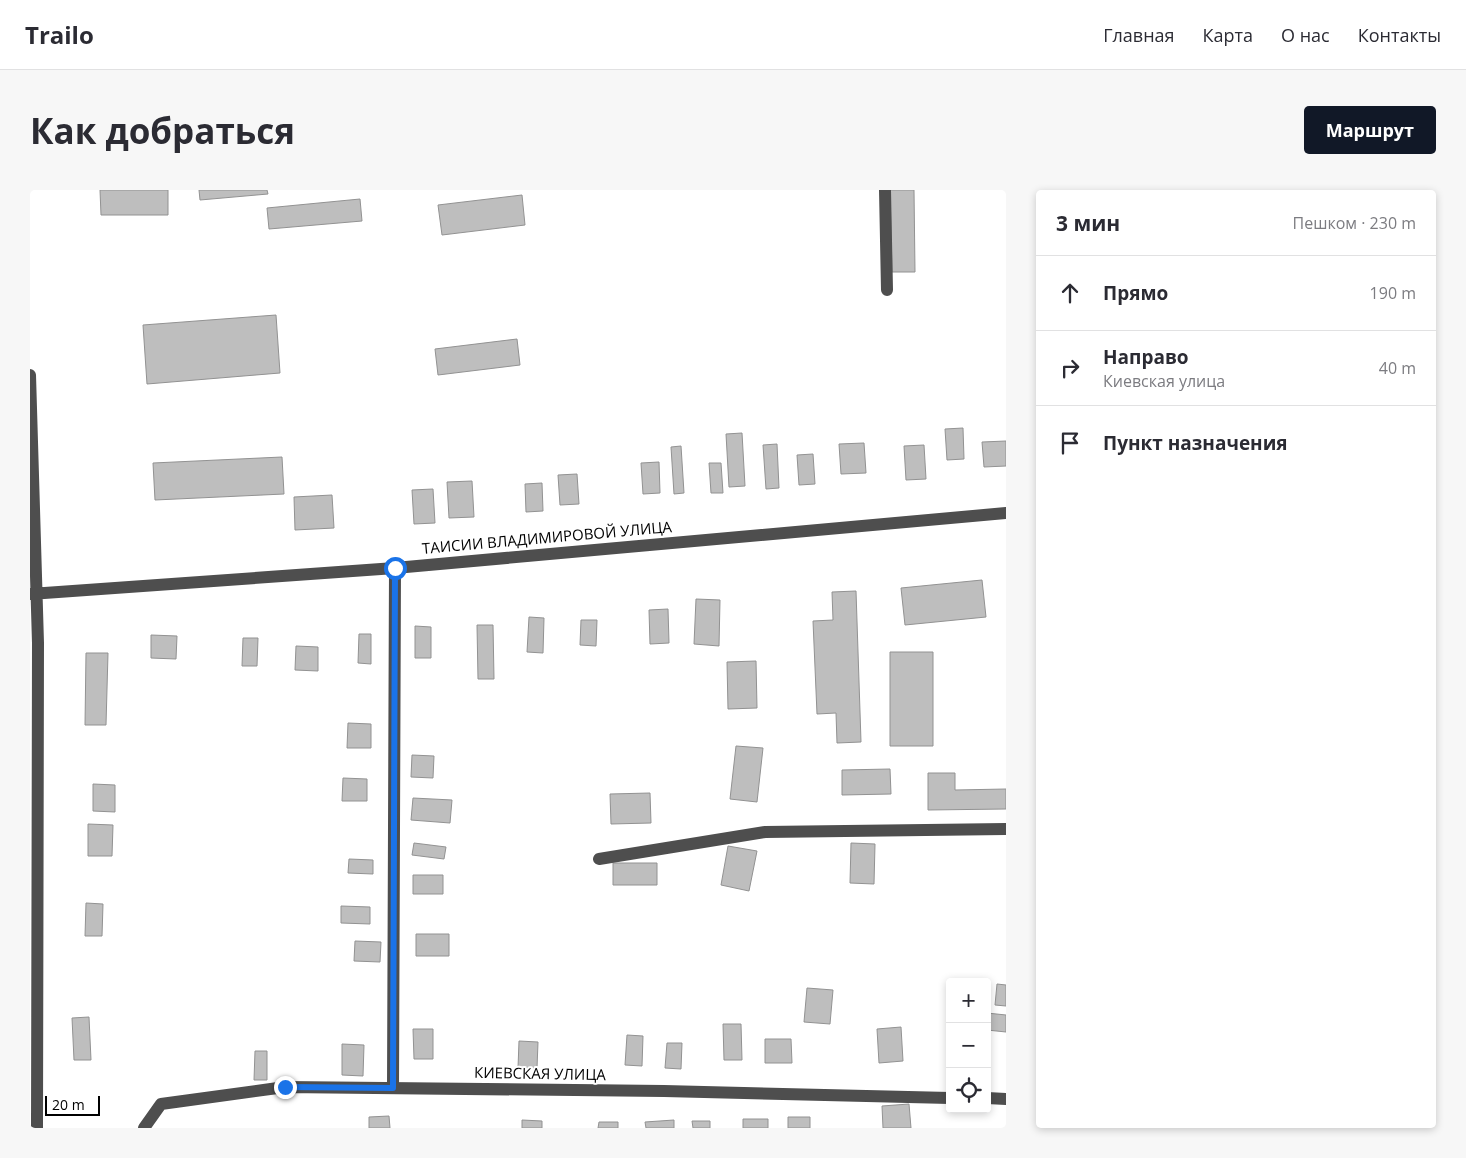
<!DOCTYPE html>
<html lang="ru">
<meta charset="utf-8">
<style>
:root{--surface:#fff;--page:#f7f7f7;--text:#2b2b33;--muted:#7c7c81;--line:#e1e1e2;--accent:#111827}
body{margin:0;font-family:"Open Sans",sans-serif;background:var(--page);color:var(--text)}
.controls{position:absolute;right:15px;bottom:15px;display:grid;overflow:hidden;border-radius:5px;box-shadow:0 2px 8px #0003}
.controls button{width:45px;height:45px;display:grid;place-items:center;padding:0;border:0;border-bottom:1px solid var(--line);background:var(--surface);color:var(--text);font:25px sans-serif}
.scale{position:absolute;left:15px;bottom:12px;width:55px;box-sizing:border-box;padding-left:5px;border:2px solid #000;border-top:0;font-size:14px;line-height:18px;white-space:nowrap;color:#000;-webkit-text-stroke:4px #fff;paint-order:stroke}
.stop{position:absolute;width:15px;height:15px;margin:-11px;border:4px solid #1a73e8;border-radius:50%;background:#fff}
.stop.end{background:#1a73e8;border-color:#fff;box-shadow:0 1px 5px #0008}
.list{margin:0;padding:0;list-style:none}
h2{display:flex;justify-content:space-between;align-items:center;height:65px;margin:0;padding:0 20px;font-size:21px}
h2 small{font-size:16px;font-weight:400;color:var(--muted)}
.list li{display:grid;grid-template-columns:32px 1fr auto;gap:15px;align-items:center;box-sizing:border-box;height:75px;padding:0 20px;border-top:1px solid var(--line)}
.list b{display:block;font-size:19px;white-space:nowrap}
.list p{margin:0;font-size:16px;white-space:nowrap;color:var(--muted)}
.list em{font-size:16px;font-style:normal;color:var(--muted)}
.icon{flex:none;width:28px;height:28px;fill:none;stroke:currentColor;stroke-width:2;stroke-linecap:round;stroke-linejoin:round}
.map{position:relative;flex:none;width:976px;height:938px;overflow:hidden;border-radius:5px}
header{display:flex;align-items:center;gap:30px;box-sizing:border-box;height:70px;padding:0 25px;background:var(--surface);border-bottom:1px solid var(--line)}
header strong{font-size:24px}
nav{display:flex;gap:28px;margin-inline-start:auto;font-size:18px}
.intro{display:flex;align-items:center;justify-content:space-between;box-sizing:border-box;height:120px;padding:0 30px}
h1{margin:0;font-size:35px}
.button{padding:12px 22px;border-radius:5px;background:var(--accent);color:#fff;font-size:18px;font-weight:700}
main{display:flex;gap:30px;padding:0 30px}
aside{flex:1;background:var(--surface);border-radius:5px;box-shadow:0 2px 8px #0003}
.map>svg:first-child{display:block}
.building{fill:#bebebe;stroke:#929292}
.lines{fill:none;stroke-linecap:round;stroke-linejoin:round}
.minor{stroke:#4e4e4e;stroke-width:12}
.route{stroke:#1a73e8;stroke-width:6}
.labels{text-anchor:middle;stroke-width:4;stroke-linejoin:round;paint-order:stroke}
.street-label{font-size:15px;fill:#000;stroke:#fff}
</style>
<header>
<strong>Trailo</strong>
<nav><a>Главная</a><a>Карта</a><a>О нас</a><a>Контакты</a></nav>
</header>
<div class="intro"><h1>Как добраться</h1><a class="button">Маршрут</a></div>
<main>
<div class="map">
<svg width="976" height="938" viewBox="0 0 976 938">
<rect width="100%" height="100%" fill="#fff"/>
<path class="building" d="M70,0H138V25H71Z
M169,0H237L238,4L170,10Z
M860,0H884L885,82H862Z
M492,5L495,35L412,45L408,15Z
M330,9L332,31L239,39L237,18Z
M246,125L250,183L117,194L113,135Z
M487,149L490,175L408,185L405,159Z
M933,238L934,269L917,270L915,239Z
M712,243L715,296L699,297L696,244Z
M976,251V276L954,277L952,252Z
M834,253L836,283L811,284L809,254Z
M747,254L749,298L736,299L733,255Z
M894,255L896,289L876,290L874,256Z
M651,256L654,303L644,304L641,257Z
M783,264L785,294L769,295L767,265Z
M252,267L254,304L125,310L123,273Z
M629,272L630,303L613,304L611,273Z
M679,273H691L693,303H681Z
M547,284L549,314L530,315L528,285Z
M442,291L444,327L419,328L417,292Z
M512,293L513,321L496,322L495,294Z
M403,299L405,333L384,334L382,300Z
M302,305L304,338L265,340L264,307Z
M952,390L956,427L875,435L871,398Z
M826,401L831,552L807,553L806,523L787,524L783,431L803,430L802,402Z
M666,409L690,410L689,456L664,454Z
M638,419L639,453L620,454L619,420Z
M499,427L514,428L513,463L497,462Z
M551,430H567L566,456L550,455Z
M447,435H463L464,489H448Z
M385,436L401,437V468H385Z
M329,444H341V474L328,473Z
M121,445L147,446L146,469L121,468Z
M213,448H228L227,476H212Z
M266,456L288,457V481L265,480Z
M860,462H903V556H860Z
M56,463H78L76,535H55Z
M726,471L727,518L698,519L697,472Z
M318,533L341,534V558H317Z
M706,556L733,558L727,612L700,609Z
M382,565L404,566L403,588L381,587Z
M860,579L861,604L812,605V580Z
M898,583H925V600L976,599V619L898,620Z
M313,588L337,589V611H312Z
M63,594L85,595V622L63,621Z
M620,603L621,633L581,634L580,604Z
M383,608L422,610L420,633L381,630Z
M58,634L83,635L82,666H58Z
M384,653L416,657L414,669L382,665Z
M821,653L845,654L844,694L820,693Z
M698,656L727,661L719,701L691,695Z
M319,669L343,670V684L318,683Z
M583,673H627V695H583Z
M383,685H413V704H383Z
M56,713L73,714L72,746H55Z
M311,716L340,717V734L311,733Z
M386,744H419V766H386Z
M325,751L351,752L350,772L324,771Z
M967,794L976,795V816L965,815Z
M777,798L803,800L800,834L774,832Z
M957,823L976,825V842L957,840Z
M59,827L61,870H44L42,828Z
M693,834H711L712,870H694Z
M871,837L873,871L849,873L847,839Z
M383,839H403V869H384Z
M597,845L613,846L612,876L595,875Z
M735,849H761L762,873H735Z
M489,851L508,852L507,878H488Z
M637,853H652L651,879L635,878Z
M312,854L334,855L333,886L312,885Z
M225,861H237V890H224Z
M879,914L881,938H853L852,916Z
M359,926L360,938H339V927Z
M758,927H780V938H758Z
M713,929H738V938H713Z
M492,930L512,931V938H492Z
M644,930V938H616L615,932Z
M662,931H680V938H663Z
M569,932H588V938H568Z"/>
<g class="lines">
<path class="minor" d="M855,0L857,100
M0,185L8,453L7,938
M0,404L365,378L976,323
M569,669L735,642L976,639
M363,898L365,378
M957,908L976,909
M114,938L131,914L255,897L634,901L920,908"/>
</g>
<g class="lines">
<path class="route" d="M255,897L363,898L365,378"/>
</g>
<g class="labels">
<g class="street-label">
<text transform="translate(517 348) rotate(-5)" y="5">ТАИСИИ ВЛАДИМИРОВОЙ УЛИЦА</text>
<text transform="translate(510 884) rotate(1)" y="5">КИЕВСКАЯ УЛИЦА</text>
</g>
</g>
</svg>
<div class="controls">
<button>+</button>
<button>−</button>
<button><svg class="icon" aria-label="locate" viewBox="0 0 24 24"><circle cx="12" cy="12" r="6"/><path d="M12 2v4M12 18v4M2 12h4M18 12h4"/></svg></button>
</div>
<div class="scale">20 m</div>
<div class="stop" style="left:365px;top:378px"></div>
<div class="stop end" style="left:255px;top:897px"></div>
</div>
<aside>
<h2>3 мин<small>Пешком · 230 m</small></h2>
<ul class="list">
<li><svg class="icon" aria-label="ahead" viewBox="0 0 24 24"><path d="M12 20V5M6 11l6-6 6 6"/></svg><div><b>Прямо</b></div><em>190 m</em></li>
<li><svg class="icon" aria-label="right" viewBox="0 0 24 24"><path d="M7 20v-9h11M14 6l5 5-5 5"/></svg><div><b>Направо</b><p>Киевская улица</p></div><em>40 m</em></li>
<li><svg class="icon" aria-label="arrive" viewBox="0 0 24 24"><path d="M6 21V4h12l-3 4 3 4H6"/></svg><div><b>Пункт назначения</b></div></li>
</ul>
</aside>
</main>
